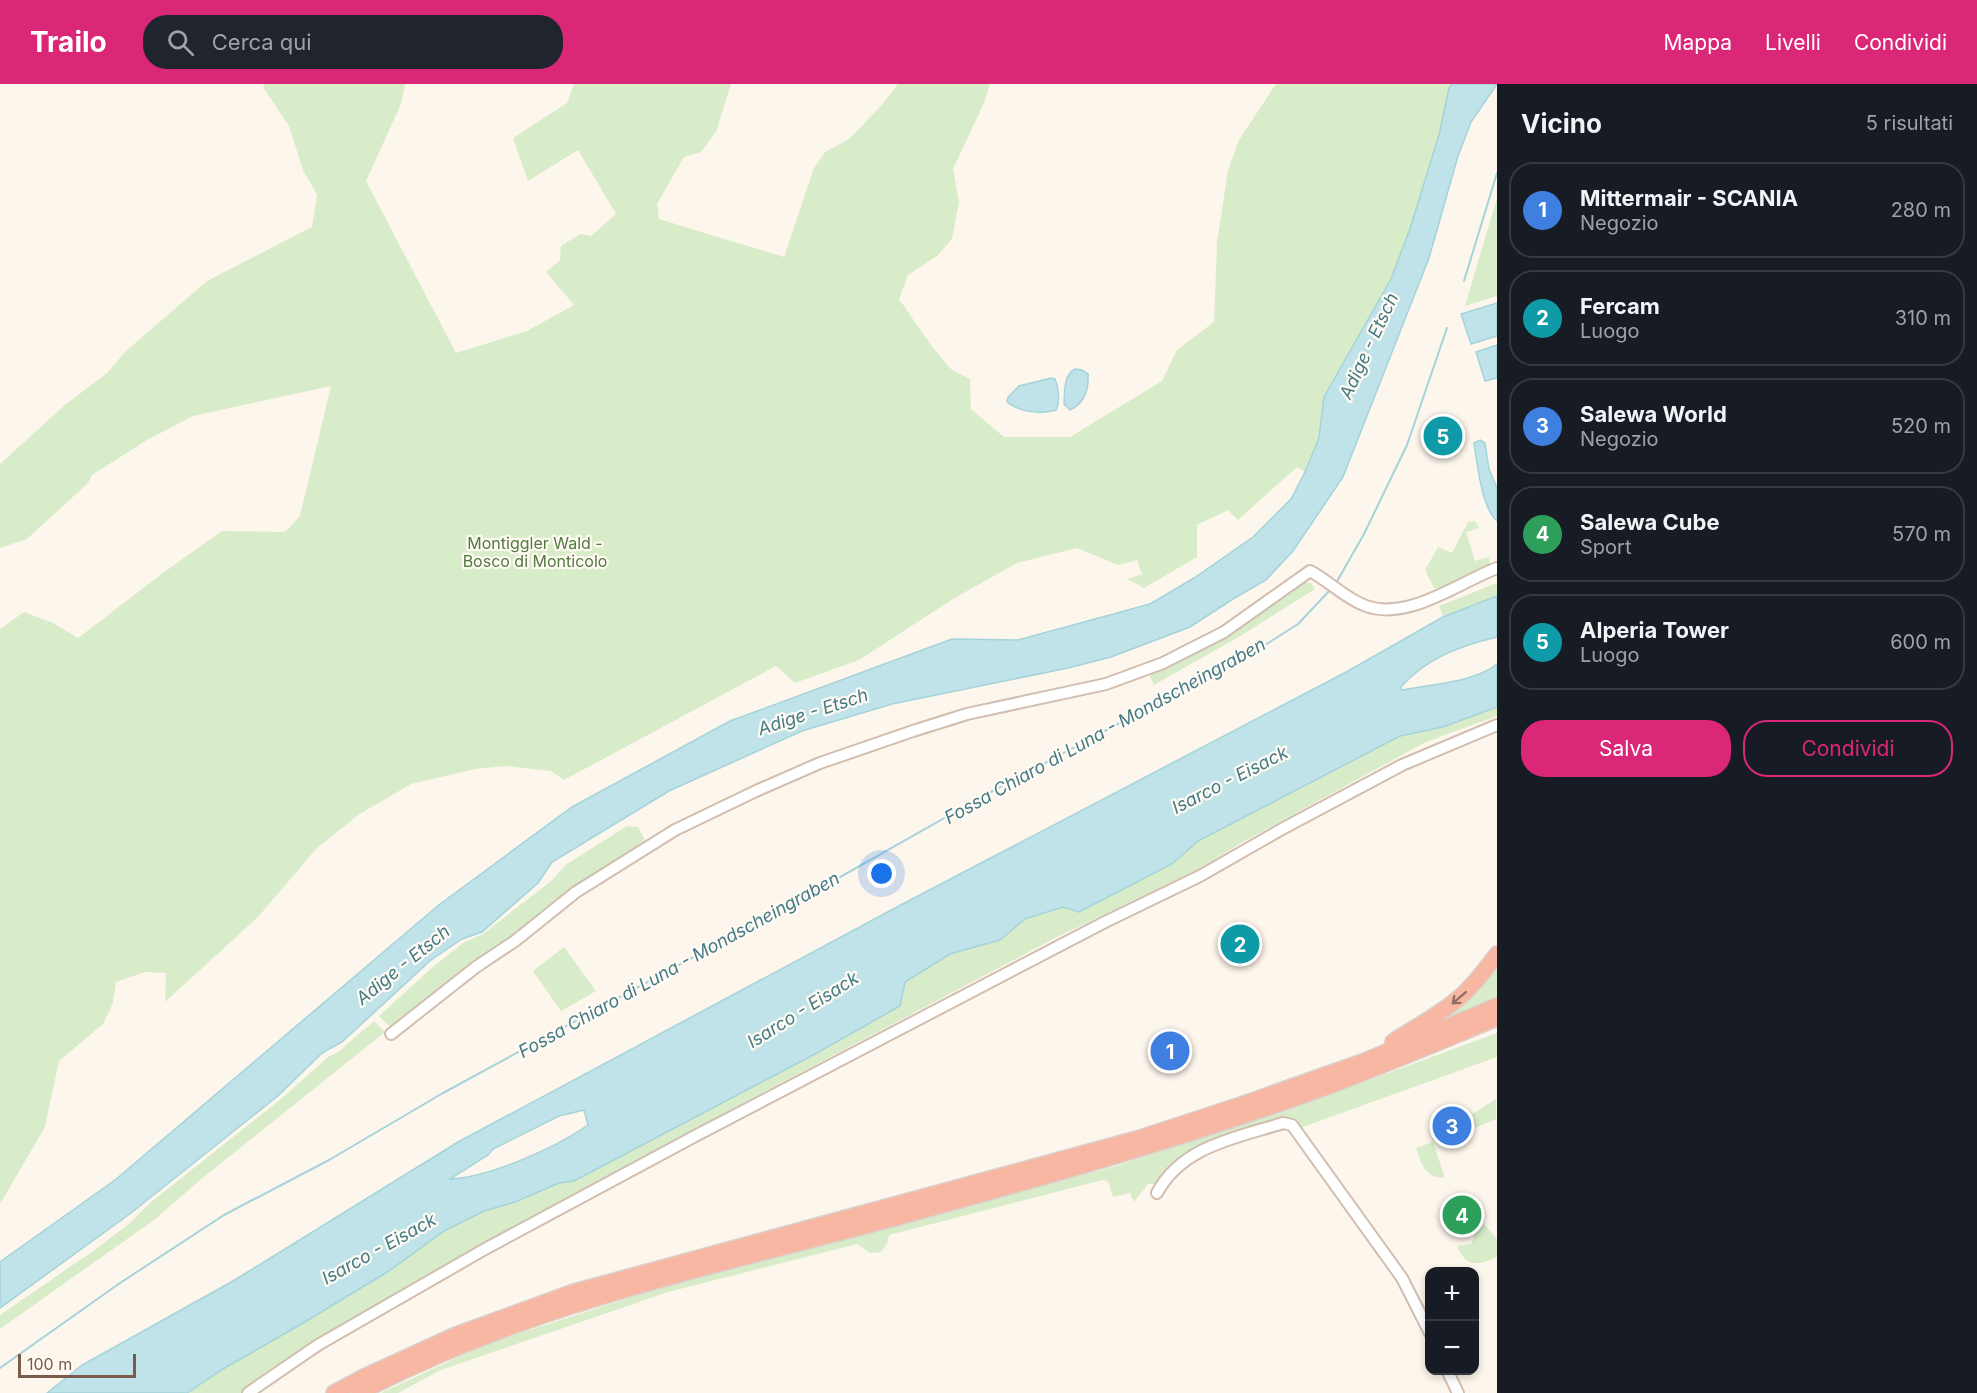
<!DOCTYPE html>
<html lang="it">
<meta charset="utf-8">
<style>
:root{--surface:#171b24;--page:#20242c;--text:#f1f3f6;--muted:#9ea1a6;--line:#363941;--accent:#db2777}
body{margin:0;font-family:Inter,sans-serif;background:var(--page);color:var(--text)}
.controls{position:absolute;right:18px;bottom:18px;display:grid;overflow:hidden;border-radius:12px;box-shadow:0 3px 9px #0003}
.controls button{width:54px;height:54px;display:grid;place-items:center;padding:0;border:0;border-bottom:2px solid var(--line);background:var(--surface);color:var(--text);font:30px sans-serif}
.scale{position:absolute;left:18px;bottom:15px;width:118px;box-sizing:border-box;padding-left:6px;border:3px solid #7a5c4d;border-top:0;font-size:16px;line-height:21px;white-space:nowrap;color:#7a5c4d;-webkit-text-stroke:4px #fffaf3;paint-order:stroke}
.you{position:absolute;left:882px;top:790px;width:21px;height:21px;margin:-15px;border:4px solid #fff;border-radius:50%;background:#1a73e8;box-shadow:0 0 0 9px #1a73e833}
.badge{display:grid;place-items:center;width:39px;height:39px;border-radius:50%;background:var(--accent);color:#fff;font-size:20px;font-weight:700}
.pin{position:absolute;translate:-50% -50%;border:3px solid #fff;box-shadow:0 2px 6px #0006}
.list{margin:0;padding:0;list-style:none}
h2{display:flex;justify-content:space-between;align-items:center;height:78px;margin:0;padding:0 24px;font-size:26px}
h2 small{font-size:20px;font-weight:400;color:var(--muted)}
.list li{display:grid;grid-template-columns:39px 1fr auto;gap:18px;align-items:center;box-sizing:border-box;height:96px;margin:0 12px 12px;padding:0 12px;border:2px solid var(--line);border-radius:24px}
.list b{display:block;font-size:22px;white-space:nowrap}
.list p{margin:0;font-size:20px;white-space:nowrap;color:var(--muted)}
.list em{font-size:20px;font-style:normal;color:var(--muted)}
.actions{display:flex;gap:12px;padding:18px 24px}
.actions a{flex:1;padding:14px 0;border:2px solid var(--accent);border-radius:24px;text-align:center;font-size:21px;color:var(--accent)}
.actions .main{background:var(--accent);color:#fff}
.icon{flex:none;width:33px;height:33px;fill:none;stroke:currentColor;stroke-width:2;stroke-linecap:round;stroke-linejoin:round}
.map{position:relative;flex:none;width:1497px;height:1309px;overflow:hidden}
header{display:flex;align-items:center;gap:36px;box-sizing:border-box;height:84px;padding:0 30px;background:var(--accent);color:#fff}
header strong{font-size:28px}
nav{display:flex;gap:33px;margin-inline-start:auto;font-size:21px}
.search{width:420px;height:54px;background:var(--page);display:flex;align-items:center;gap:15px;box-sizing:border-box;padding:0 21px;border-radius:24px;color:var(--muted);font-size:22px}
main{display:flex}
aside{flex:1;background:var(--surface)}
.map>svg:first-child{display:block}
.green{fill:#d8ecc9}
.water{fill:#bfe3e8;stroke:#a5d3da;stroke-width:1.5;fill-rule:evenodd}
.lines{fill:none;stroke-linecap:round;stroke-linejoin:round}
.stream{stroke:#a5d3da;stroke-width:2}
.minor-casing{stroke:#d1beb0;stroke-width:14}
.highway-casing{stroke:#dad1cd;stroke-width:18}
.minor{stroke:#fff;stroke-width:10}
.highway{stroke:#f7b7a3;stroke-width:15}
.oneway{stroke:#936e5e}
.labels{text-anchor:middle;stroke-width:4.5;stroke-linejoin:round;paint-order:stroke}
.park-label{font-size:16px;fill:#537a41;stroke:#fffaf3}
.water-label{font-size:18px;font-style:italic;fill:#437c86;stroke:#fffaf3}
</style>
<header>
<strong>Trailo</strong>
<div class="search"><svg class="icon" aria-label="search" viewBox="0 0 24 24"><circle cx="10" cy="10" r="6"/><path d="M15 15l6 6"/></svg>Cerca qui</div>
<nav><a>Mappa</a><a>Livelli</a><a>Condividi</a></nav>
</header>
<main>
<div class="map">
<svg width="1497" height="1309" viewBox="0 0 1497 1309">
<rect width="100%" height="100%" fill="#fdf6ec"/>
<path class="green" d="M265,0H405L401,20L366,97L456,269L527,247L574,221L546,188L560,176L561,162L580,150L591,152L616,130L578,66L528,97L513,54L567,19L574,0H731L716,48L701,68L684,73L657,120L659,135L784,173L814,84L825,68L849,55L881,22L898,0H990L983,21L953,85L959,118L952,155L937,172L908,191L899,215L933,264L951,285L970,295L971,325L1004,353H1070L1162,297L1177,266L1214,238L1217,159L1228,86L1239,56L1276,0H1452L1449,4L1439,51L1410,145L1391,195L1324,312L1319,354L1305,388L1297,383L1238,436L1228,426L1197,441V473L1144,504L1127,495L1142,490L1137,476L1118,481L1077,464L1017,479L953,515L859,576L795,599L776,582L564,696L551,687L505,682L475,685L411,700L358,731L316,765L258,833L165,918L166,889L145,888L116,898L113,919L103,940L59,977L45,1043L0,1120V545L24,528L53,539L78,554L163,489L222,447L285,448L300,432L331,302L193,332L147,356L92,391L88,399L27,455L0,464V380L65,321L107,289L126,267L207,197L312,143L317,111L303,86L289,42L263,3Z
M1497,114V212L1465,222Z
M1475,437L1479,444L1466,448L1475,477L1489,473L1490,481L1488,483L1440,504H1434L1425,486L1438,463L1452,469L1468,438Z
M1303,498L1311,499L1315,505L1242,551L1154,601L1149,590L1228,550Z
M1497,499V512L1443,533L1439,522Z
M1497,623V632L1426,658L1241,759L1197,786L1059,852L726,1028L441,1186L348,1240L242,1309H187L223,1285L389,1187L444,1147L484,1127L515,1118L559,1099L574,1097L950,870L1000,856L1025,835L1064,823L1172,780L1198,757L1400,652L1443,643Z
M627,742L638,743L645,756L553,818L511,852L451,894L412,928L390,943L379,932L434,882L463,859L483,850L550,798L567,780Z
M564,863L596,907L561,927L533,887Z
M1497,876V913L1423,945Z
M374,937L385,948L200,1096L154,1136L0,1245V1231L96,1165L130,1139L150,1119L281,1015L328,973L338,968Z
M1497,949V973L1300,1044L1293,1038L1195,1065L1158,1100H1148L1134,1118L1130,1109L1113,1113L1108,1097L1103,1096L889,1151L887,1160L881,1168L870,1169L857,1160L668,1208L441,1286L398,1309H381L489,1259L688,1195L901,1140L1113,1083L1285,1027Z
M1496,1015V1035L1475,1044L1472,1030Z
M1433,1058L1445,1094C1425,1094 1422,1081 1416,1064Z
M1483,1139L1497,1155V1173C1477,1182 1466,1183 1457,1162L1471,1160L1479,1141Z"/>
<path class="water" d="M1452,0H1497L1471,38L1458,72L1429,174L1343,393L1293,467L1266,496L1233,515L1190,543L1111,573L1068,584L892,620L802,647L669,707L552,778L538,799L482,848L462,855L431,876L342,958L322,969L279,1011L131,1129L0,1224V1178L115,1096L440,820L572,723L730,637L952,555L1018,556L1150,520L1194,494L1253,453L1291,415L1305,388L1319,354L1324,313L1391,195L1410,145L1439,51L1449,4Z
M1497,219V252L1471,260L1461,230Z
M1497,261V294L1485,297L1476,268Z
M1075,285L1082,286L1088,290C1089,306 1085,319 1070,326L1064,320C1065,307 1063,292 1075,285Z
M1051,294L1055,295C1059,304 1060,318 1056,326C1041,331 1019,328 1007,318L1008,313L1019,302Z
M1480,356L1485,359L1489,385L1497,404V437C1482,425 1477,379 1474,359Z
M1497,512V553C1460,562 1426,574 1400,604L1403,606C1432,600 1475,598 1497,580V623L1443,643L1400,652L1198,757L1172,780L1079,828L1063,823L1025,835L1000,856L950,870L905,898L900,922L815,970L574,1097L559,1099L515,1118L484,1127L444,1147L389,1187L298,1242L223,1285L187,1309H47L82,1281L233,1197L458,1058L897,823L1348,587L1443,533ZM584,1026L588,1041C555,1064 490,1093 450,1095L488,1071L493,1065L559,1032Z"/>
<g class="lines">
<path class="stream" d="M1464,197L1497,89
M1336,499L1364,450L1407,361L1447,244
M0,1284L120,1199L224,1131L329,1076L443,1009L819,805L985,711L1262,563L1298,540L1330,506"/>
<defs>
<path id="minor" d="M391,950L476,883L515,857L576,808L675,746L756,707L820,679L913,647L967,630L1106,600L1163,579L1224,548L1310,487C1329,497 1346,515 1366,522C1408,537 1458,499 1497,484
M1157,1109C1182,1062 1236,1054 1283,1039L1292,1041L1402,1194L1430,1249
M1447,1286L1458,1309
M248,1309L318,1261L485,1165L697,1051L1105,838L1200,792L1282,745L1402,681L1497,641"/>
<path id="highway" d="M1393,958C1415,943 1440,931 1460,913C1474,901 1486,885 1497,870
M334,1309L364,1293L456,1251L574,1208L1137,1055L1238,1022L1365,977L1497,922
M359,1309C529,1219 718,1182 902,1132C1038,1095 1174,1057 1307,1010C1371,987 1434,960 1497,934"/>
</defs>
<use href="#minor" class="minor-casing"/>
<use href="#highway" class="highway-casing"/>
<use href="#minor" class="minor"/>
<use href="#highway" class="highway"/>
</g>
<defs><path id="oneway-shaft" d="M-6 0H5M1.5-3L5.5 0L1.5 3" fill="none" stroke-width="1.6" stroke-linecap="round" stroke-linejoin="round" transform="scale(1.5)"/></defs>
<use class="oneway" href="#oneway-shaft" transform="translate(1459 914) rotate(139)"/>
<g class="labels">
<g class="park-label">
<text x="535" y="465">Montiggler Wald -<tspan x="535" dy="18">Bosco di Monticolo</tspan></text>
</g>
<g class="water-label">
<text transform="translate(1369 262) rotate(-65)" y="6">Adige - Etsch</text>
<text transform="translate(813 628) rotate(-18)" y="6">Adige - Etsch</text>
<text transform="translate(1105 647) rotate(-29)" y="6">Fossa Chiaro di Luna - Mondscheingraben</text>
<text transform="translate(1230 696) rotate(-27)" y="6">Isarco - Eisack</text>
<text transform="translate(403 881) rotate(-39)" y="6">Adige - Etsch</text>
<text transform="translate(679 881) rotate(-29)" y="6">Fossa Chiaro di Luna - Mondscheingraben</text>
<text transform="translate(803 926) rotate(-32)" y="6">Isarco - Eisack</text>
<text transform="translate(379 1165) rotate(-29)" y="6">Isarco - Eisack</text>
</g>
</g>
</svg>
<div class="controls">
<button>+</button>
<button>−</button>
</div>
<div class="scale">100 m</div>
<div class="you"></div>
<div class="pin badge" style="left:1170px;top:967px;background:#3f7fe0">1</div>
<div class="pin badge" style="left:1240px;top:860px;background:#0f9aa8">2</div>
<div class="pin badge" style="left:1452px;top:1042px;background:#3f7fe0">3</div>
<div class="pin badge" style="left:1462px;top:1131px;background:#2e9e5b">4</div>
<div class="pin badge" style="left:1443px;top:352px;background:#0f9aa8">5</div>
</div>
<aside>
<h2>Vicino<small>5 risultati</small></h2>
<ul class="list">
<li><span class="badge" style="background:#3f7fe0">1</span><div><b>Mittermair - SCANIA</b><p>Negozio</p></div><em>280 m</em></li>
<li><span class="badge" style="background:#0f9aa8">2</span><div><b>Fercam</b><p>Luogo</p></div><em>310 m</em></li>
<li><span class="badge" style="background:#3f7fe0">3</span><div><b>Salewa World</b><p>Negozio</p></div><em>520 m</em></li>
<li><span class="badge" style="background:#2e9e5b">4</span><div><b>Salewa Cube</b><p>Sport</p></div><em>570 m</em></li>
<li><span class="badge" style="background:#0f9aa8">5</span><div><b>Alperia Tower</b><p>Luogo</p></div><em>600 m</em></li>
</ul>
<div class="actions"><a class="main">Salva</a><a>Condividi</a></div>
</aside>
</main>
